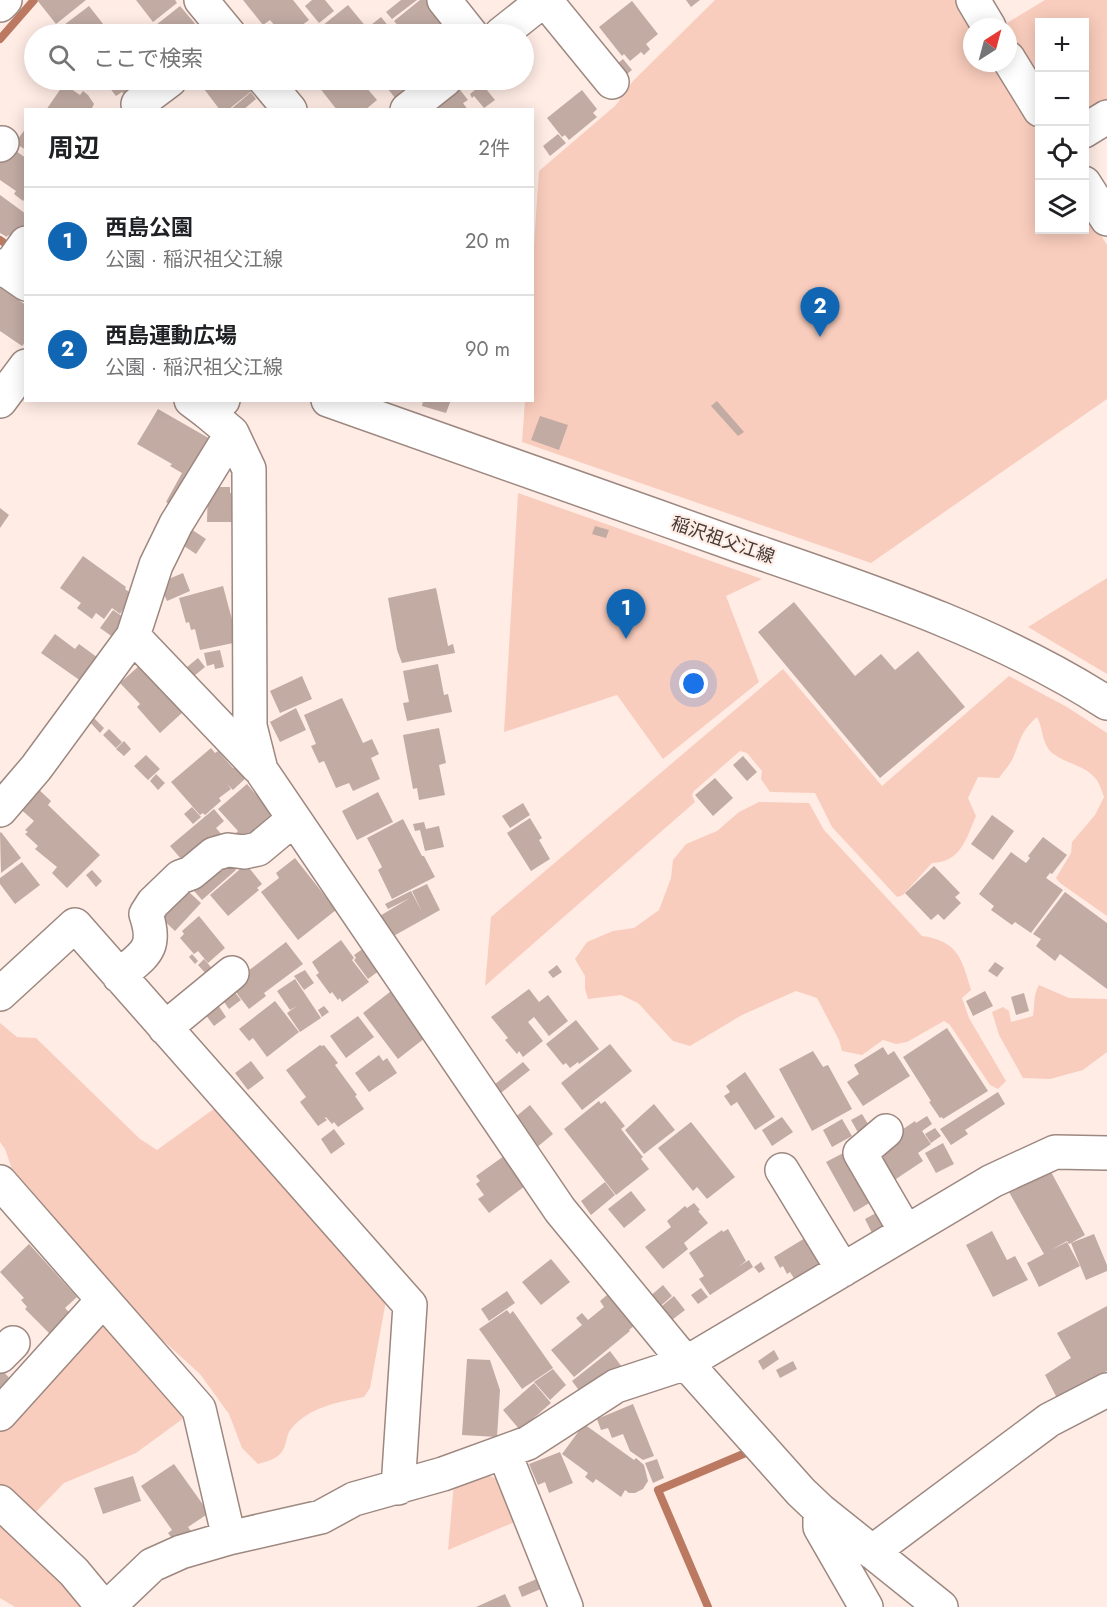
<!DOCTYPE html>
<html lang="ja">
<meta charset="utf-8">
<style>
:root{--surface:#fff;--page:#f2f2f2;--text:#202124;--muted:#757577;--line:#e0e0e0;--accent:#1166b4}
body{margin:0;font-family:Jost,"Noto Sans JP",sans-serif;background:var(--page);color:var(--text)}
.controls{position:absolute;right:18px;top:18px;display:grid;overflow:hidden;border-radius:0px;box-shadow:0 3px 15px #0003}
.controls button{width:54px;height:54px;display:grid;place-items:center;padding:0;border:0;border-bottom:2px solid var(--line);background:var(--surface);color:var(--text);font:30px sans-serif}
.compass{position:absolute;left:963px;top:18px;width:54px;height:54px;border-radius:50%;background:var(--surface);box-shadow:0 3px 15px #0003;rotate:36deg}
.you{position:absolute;left:694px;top:684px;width:21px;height:21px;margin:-15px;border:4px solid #fff;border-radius:50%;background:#1a73e8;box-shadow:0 0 0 9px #1a73e833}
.badge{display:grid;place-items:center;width:39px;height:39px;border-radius:50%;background:var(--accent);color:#fff;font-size:20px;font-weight:700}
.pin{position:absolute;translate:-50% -50px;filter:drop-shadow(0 2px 3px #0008)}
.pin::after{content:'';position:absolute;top:32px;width:21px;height:18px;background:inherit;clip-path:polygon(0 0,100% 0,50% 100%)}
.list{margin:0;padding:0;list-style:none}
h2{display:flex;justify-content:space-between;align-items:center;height:78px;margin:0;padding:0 24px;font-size:26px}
h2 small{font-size:20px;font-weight:400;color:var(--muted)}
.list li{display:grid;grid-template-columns:39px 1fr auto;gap:18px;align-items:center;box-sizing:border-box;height:108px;padding:0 24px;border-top:2px solid var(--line)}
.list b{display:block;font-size:22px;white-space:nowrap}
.list p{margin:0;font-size:20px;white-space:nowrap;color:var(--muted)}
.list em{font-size:20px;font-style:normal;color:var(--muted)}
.icon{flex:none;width:33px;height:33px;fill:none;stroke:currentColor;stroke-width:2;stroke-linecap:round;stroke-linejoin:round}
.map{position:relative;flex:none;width:1107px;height:1607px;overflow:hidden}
.search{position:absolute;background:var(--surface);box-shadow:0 3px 15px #0003;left:24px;top:24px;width:510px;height:66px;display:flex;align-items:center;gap:15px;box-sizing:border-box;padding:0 21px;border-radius:33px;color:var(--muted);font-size:22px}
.panel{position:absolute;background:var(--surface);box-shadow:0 3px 15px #0003;left:24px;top:108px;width:510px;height:294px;border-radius:0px}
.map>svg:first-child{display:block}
.green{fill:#f9cdbd}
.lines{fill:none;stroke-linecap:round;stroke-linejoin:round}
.stream{stroke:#ba7960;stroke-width:8}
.building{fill:#c1aba3}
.minor-casing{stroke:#9d8880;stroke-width:36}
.major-casing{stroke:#9d8880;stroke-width:36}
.minor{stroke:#fff;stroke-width:33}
.major{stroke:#fff;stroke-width:33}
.labels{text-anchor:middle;stroke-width:4.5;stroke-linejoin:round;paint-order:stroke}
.street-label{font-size:18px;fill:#423935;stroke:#ffece5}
</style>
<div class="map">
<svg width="1107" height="1607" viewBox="0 0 1107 1607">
<rect width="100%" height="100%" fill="#ffece5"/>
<path class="green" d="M715,0H957L972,27V63H996L1039,135L1040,230H1084L1085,209L1107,245V399L871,563L522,442L525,401L532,400V275L539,171L616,105L633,81Z
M1045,0H1107V104L1085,117L1084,22H1040L1039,79L1005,24Z
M518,493L762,579L726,596L759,682L663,759L617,695L504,732Z
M1107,578V674L1028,627Z
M783,669L882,786L1009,676L1067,707L1107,733V916L1060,883L1056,878L1071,853L1072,842L1095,815L1104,797C1102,792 1100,784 1096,779C1086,766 1068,764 1055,755C1041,746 1044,730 1037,717C1021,731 1020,741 1013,758C1010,765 1003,772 999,778L978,777L968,798L976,816C966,839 961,862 932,863L903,895L897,897L832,827L815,793L770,792L761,779L762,771L747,753L740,751L694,791L692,795L695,802L485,986L491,917Z
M759,802L809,803L824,830L922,936C958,941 962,959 971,990L962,998L969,1018L1006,1081L998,1089L990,1085L950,1025L944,1021L907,1042L896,1044L883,1040L862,1055L842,1051L839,1040L817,998L796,991L742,1015L690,1046L673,1041L638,1003L621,995L588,999L585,989V976L575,959L587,942L613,931L634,928L659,910L671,878L673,860L686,844L717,831L739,812Z
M1039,985L1069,998L1107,999V1052L1083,1070L1050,1079L1023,1078L999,1035L992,1012L1003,1007L1009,1011L1011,1022L1033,1016C1035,1004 1033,995 1039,985Z
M0,1023L17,1037L36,1038L140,1139L157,1150L222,1103L388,1290L370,1388L364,1397C338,1402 309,1407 291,1429C288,1432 287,1438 286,1442C282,1458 272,1460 258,1464L242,1448L229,1414L200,1374L158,1336L14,1175L5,1149L0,1142Z
M95,1323L110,1324L188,1415L136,1453L64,1483L32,1516L0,1486V1429Z
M486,1474L501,1481L517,1521L448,1550L454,1483Z
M0,1521L81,1597L83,1607H15L0,1598Z"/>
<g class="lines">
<path class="stream" d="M0,39L34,0
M0,240L3,242
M708,1607L658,1490L748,1452"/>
</g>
<path class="building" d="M37,0H86L56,24Z
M136,0H175L177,3L153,22Z
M243,0H293L309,20L290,34H282L270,20L263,25Z
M312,0H325L334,11L319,23L305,6Z
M401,0H417L392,19L386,12Z
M420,0H428L455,34H405L394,21Z
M686,0H700L691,7Z
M632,1L658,34L646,44L650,49L644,55L641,52L630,61L624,54L622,56L599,27Z
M348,5L372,34H330L322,26Z
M89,6L111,34H71L64,25Z
M180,6L203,33L201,34H164L156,25Z
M381,17L394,33L392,34H378L371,25Z
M623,59L632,70L621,79L612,68Z
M107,80H154L129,100L122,92L116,96L105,82Z
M208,80H247L254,89L228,110H220L201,85Z
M318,80H360L377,100L365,110H337L315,82Z
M385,80H408L412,85L396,99L382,82Z
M64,84L80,95L83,91L88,95L94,104L91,110H46Z
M482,84L495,100L484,108L474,96L472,98L470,94Z
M457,86L468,100L463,103L468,110H428Z
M582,90L597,109L593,113L597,117L569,140L565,135L562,137L547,118Z
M251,92L256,99L243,110H230Z
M26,128V150L15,143Z
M558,134L566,143L550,156L543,146Z
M10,147L26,158V197L23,201L14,194L16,191L0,180V162Z
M0,195L26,214V234L19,243L8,235L7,237L0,233Z
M0,288L26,305V342L22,346L0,331Z
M423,400H451L446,413L422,406Z
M717,401L744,432L738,436L711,406Z
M158,409L212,440L179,510L166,502L182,473L170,466L172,464L137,444Z
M540,416L568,425L559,450L531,440Z
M208,487H230V493H237L236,522H207Z
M0,508L9,515L0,528Z
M595,526L609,530L606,538L592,534Z
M191,529L206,539L196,554L181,544Z
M83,556L126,587L125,589L133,595L120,614L112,608L104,619L96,613L92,619L77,608L81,603L60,588Z
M183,573L190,591L167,601L159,583Z
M223,586L238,642L200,650L195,629L191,630L189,622L186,623L179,598Z
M436,588L448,646L453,644L455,653L402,663L397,650L388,598Z
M794,602L855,676L881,654L895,670L918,651L965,707L880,778L758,632Z
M113,610L130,622L117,640L100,628Z
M55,634L75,649L79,644L105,663L88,686L41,653Z
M220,650L224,667L215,669L214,664L207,666L204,653Z
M198,658L205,667L188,681L181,672Z
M438,664L444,695L448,694L452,712L407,721L403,703L409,702L403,671Z
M140,665L183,712L160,733L137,707L140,704L120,683Z
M302,676L312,699L280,713L270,691Z
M342,698L363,743L372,739L379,754L371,758L380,779L353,791L349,783L336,788L324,761L319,763L311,746L316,744L304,715Z
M296,708L306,730L280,742L270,722Z
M93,717L104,728L100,733L89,721Z
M439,728L446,763L439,765L445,795L419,800L417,788L413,789L403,735Z
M109,729L122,742L116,748L103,735Z
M124,741L131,749L124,756L116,749Z
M211,748L215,753L218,751L233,768L239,763L249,775L233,790L227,784L231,789L219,798L221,801L205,815L203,813L200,815L171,782Z
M146,755L160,769L148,780L134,766Z
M743,756L757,772L747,781L733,765Z
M156,774L165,783L158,790L150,781Z
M715,778L733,798L713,816L695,795Z
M247,784L280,823L245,844L236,833L238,831L218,809Z
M36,787L51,801L48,805L100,855L67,888L52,873L57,867L35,849L38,846L25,834L28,832L25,830L34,821L17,806Z
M378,792L393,822L357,840L342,811Z
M523,803L530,815L510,828L502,816Z
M192,807L201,817L193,824L184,814Z
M214,809L224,821L216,828L223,836L187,866L170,846Z
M992,815L1014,831L993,860L971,844Z
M530,818L542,838L539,840L550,859L531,871L507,833Z
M403,819L422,856H424L435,877L392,899L378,870L382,867L367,838Z
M424,822L426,829L439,826L444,847L425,851L420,830L415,831L413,824Z
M1,832L21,858L1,873L0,833Z
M1043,837L1067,855L1052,874L1050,873L1046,878L1063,890L1031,933L1015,922L1012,925L991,910L994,906L979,894L1011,852L1026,863L1030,858L1028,856Z
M226,858L236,870L202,900L188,884Z
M295,858L336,910L298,940L261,892L279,878L276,873Z
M22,862L40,885L15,904L0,884V878Z
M246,864L262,884L257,888L259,890L228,916L210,895Z
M934,866L960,893L955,897L961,903L944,920L938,914L931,920L905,893Z
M92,870L102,881L96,887L86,875Z
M180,884L201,903L175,931L156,913Z
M427,884L440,910L390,938L378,917L410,898L388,909L385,904L411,891L422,912L412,891Z
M1065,892L1107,923V989L1060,954L1055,961L1036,946L1041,939L1033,934Z
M199,916L225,948L208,963L198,951L194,954L180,938L184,934L182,931Z
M341,940L354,958L352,960L369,982L342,1002L340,998L338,1000L332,992L330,994L316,975L319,973L312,962Z
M286,942L303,964L264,993L266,996L249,1009L232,987L250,974L248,971Z
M368,945L384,967L368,979L354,960L356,958L354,955Z
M192,954L198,961L195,964L189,957Z
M204,959L215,972L209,977L198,965Z
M995,962L1004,968L997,977L988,971Z
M557,965L562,972L553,978L548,972Z
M305,970L314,983L304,990L294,976Z
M295,979L321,1018L300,1032L287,1013L297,1006L290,1010L277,991Z
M395,988L430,1034L398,1059L363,1013Z
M529,989L539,1002L548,995L568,1021L549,1036L534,1017L528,1022L543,1041L523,1057L519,1051L517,1054L505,1040L508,1038L491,1017Z
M233,990L241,1000L229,1009L222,999Z
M985,991L993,1006L973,1016L966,1001Z
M1024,993L1029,1011L1016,1015L1011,997Z
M275,1001L299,1032L267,1057L253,1038L249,1041L239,1029Z
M218,1005L226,1017L214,1026L205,1014Z
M324,1006L329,1012L322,1017L318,1010Z
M358,1016L374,1037L346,1058L330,1036Z
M576,1020L599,1049L579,1064L578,1062L570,1068L566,1063L563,1065L546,1044Z
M947,1028L988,1091L943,1119L942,1117L940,1118L929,1102L931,1101L903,1057Z
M610,1044L632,1071L582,1110L561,1083Z
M320,1045L322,1046L324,1045L338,1063L335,1065L357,1095L355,1096L364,1109L338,1127L334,1122L332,1124L326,1117L325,1118L327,1120L318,1126L300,1102L306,1097L286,1070Z
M883,1047L888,1055L894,1051L910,1076L863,1106L847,1082L859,1074L854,1065Z
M813,1051L823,1067L828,1065L852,1109L812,1131L779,1069Z
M379,1055L383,1061L387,1058L397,1073L369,1092L355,1073Z
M251,1061L264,1078L248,1090L235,1073Z
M523,1062L530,1070L497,1096L490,1088Z
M745,1072L775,1117L755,1130L737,1102L731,1106L724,1096L730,1092L726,1086Z
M998,1092L1005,1104L965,1130L968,1134L951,1145L940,1129Z
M599,1101L601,1104L605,1101L625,1126L621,1129L643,1157L641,1159L649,1169L616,1195L564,1129Z
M654,1104L675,1130L644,1154L625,1130Z
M530,1105L553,1134L536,1148L513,1119Z
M862,1114L871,1129L860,1136L851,1120Z
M927,1116L932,1124L922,1131L931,1144L918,1153L923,1161L893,1181L871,1151L915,1121L916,1123Z
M782,1117L793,1132L772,1146L762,1130Z
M842,1119L852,1136L832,1147L823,1130Z
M691,1122L735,1177L707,1199L697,1187L693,1191L658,1148Z
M935,1128L941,1136L931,1143L925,1134Z
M334,1129L345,1144L331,1154L321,1139Z
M943,1143L954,1164L936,1173L925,1153Z
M851,1149L878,1198L854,1212L826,1162Z
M504,1156L525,1186L489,1213L478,1199L484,1195L476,1184L480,1181L476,1176Z
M1050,1170L1085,1235L1069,1244L1067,1241L1051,1250L1067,1242L1080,1266L1039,1287L1027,1263L1044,1254L1009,1192Z
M605,1182L615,1195L591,1215L581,1201Z
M631,1191L646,1210L624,1228L608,1209Z
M694,1203L700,1210L698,1211L708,1223L684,1243L688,1249L663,1269L645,1247L671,1227L667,1221L685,1206L687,1208Z
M885,1208L894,1226L874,1237L865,1219Z
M728,1229L746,1261L738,1267L749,1260L753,1267L710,1295L699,1279L704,1276L689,1253L722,1230L723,1232Z
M992,1231L1007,1260L1015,1256L1028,1280L993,1297L966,1245Z
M1094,1234L1107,1265V1271L1086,1280L1071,1243Z
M810,1235L826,1263L795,1280L790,1272L787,1274L783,1266L780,1268L774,1257Z
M29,1244L77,1297L65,1308L70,1313L55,1339L25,1309L27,1307L21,1300L24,1298L0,1272Z
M551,1259L570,1282L541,1305L522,1282Z
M761,1262L765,1269L759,1273L754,1267Z
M663,1285L672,1296L657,1309L648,1298Z
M701,1288L708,1297L698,1304L691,1295Z
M613,1290L635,1325L629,1330L630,1331L574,1377L551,1350L582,1325L576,1318L582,1313L588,1320L604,1307L600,1301Z
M507,1291L515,1303L489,1321L481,1309Z
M674,1296L685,1310L668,1323L657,1310Z
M1107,1306V1371L1057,1398L1045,1375L1071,1358L1057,1333Z
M507,1310L510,1314L513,1311L553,1368L522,1389L479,1329Z
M774,1350L779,1359L763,1370L758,1361Z
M610,1351L622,1367L581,1393L572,1381Z
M467,1359L490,1360L500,1390L497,1437L462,1435Z
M793,1361L797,1369L780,1378L776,1370Z
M0,1368L15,1384L0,1391Z
M553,1369L566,1385L550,1400L534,1382Z
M534,1383L551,1403L520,1430L503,1410Z
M633,1404L654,1456L643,1460L630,1451L623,1434L612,1438L608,1428L601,1430L597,1419Z
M584,1424L634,1460L636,1458L644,1465L648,1481L643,1489L635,1493H629L625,1490L621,1497L596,1479L593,1483L585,1477L588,1473L562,1454Z
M560,1452L573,1483L549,1493L545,1482L538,1485L529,1464Z
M657,1459L664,1478L653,1483L645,1463Z
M174,1464L209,1513L188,1527L193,1534L177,1545L168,1533L172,1530L141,1486Z
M133,1476L141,1501L103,1514L94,1488Z
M539,1578L543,1588L522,1597L518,1587Z
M505,1594L511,1607H476Z"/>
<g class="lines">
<defs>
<path id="minor" d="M201,0L229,34
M444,0L471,34
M545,0L612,82
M973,0L989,27
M0,5L5,0
M501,34L544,0
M1008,58L1040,110
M265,80L290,110
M138,104L170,80
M407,110L445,80
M1084,131L1107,117
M0,145L2,143
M1084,183L1107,219
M6,271L26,243
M0,401L26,366
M207,412L232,433L249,469L250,726L261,770L560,1210L686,1363L801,1492L820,1510L941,1607
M133,636L258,767
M0,810L36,768L133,636L156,565L176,524L232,433
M119,976C144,954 158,950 146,914L153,903L180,877L191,873L214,854L228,850L244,852L258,849L294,819
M0,994L75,925L410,1305L398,1488
M165,1028L232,973
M886,1131L860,1153L906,1232
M782,1170L843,1270
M0,1182L199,1409L229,1538
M0,1356L13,1343
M0,1414L103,1300
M504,1452L566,1607
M0,1502L74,1572L103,1607
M820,1510V1527L866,1607
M872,1552L1049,1420L1107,1390
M108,1607L152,1565L181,1552L229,1538L321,1517L354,1499L443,1474L528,1443L616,1386L686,1363L992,1181L1055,1152L1107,1153"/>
<path id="major" d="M0,266L26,284
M191,400L207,412L223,400
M328,400C466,449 603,497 740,546C865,589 995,631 1107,703"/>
</defs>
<use href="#minor" class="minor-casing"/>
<use href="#major" class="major-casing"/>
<use href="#minor" class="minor"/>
<use href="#major" class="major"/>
</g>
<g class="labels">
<g class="street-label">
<text transform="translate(723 540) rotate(19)" y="6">稲沢祖父江線</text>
</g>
</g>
</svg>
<div class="controls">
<button>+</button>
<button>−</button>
<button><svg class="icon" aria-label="locate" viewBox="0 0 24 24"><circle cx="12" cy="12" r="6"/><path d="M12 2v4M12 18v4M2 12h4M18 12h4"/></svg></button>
<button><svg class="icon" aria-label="layers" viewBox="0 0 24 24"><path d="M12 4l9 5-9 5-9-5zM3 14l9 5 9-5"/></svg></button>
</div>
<svg class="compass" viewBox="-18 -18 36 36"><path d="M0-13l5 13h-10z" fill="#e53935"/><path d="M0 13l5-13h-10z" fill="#757577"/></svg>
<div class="you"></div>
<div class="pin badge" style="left:626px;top:639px">1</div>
<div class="pin badge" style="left:820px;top:337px">2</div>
<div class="search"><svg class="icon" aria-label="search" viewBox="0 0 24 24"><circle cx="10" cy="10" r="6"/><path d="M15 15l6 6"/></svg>ここで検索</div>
<section class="panel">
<h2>周辺<small>2件</small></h2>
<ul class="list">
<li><span class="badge">1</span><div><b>西島公園</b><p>公園 · 稲沢祖父江線</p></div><em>20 m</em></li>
<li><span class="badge">2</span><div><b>西島運動広場</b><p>公園 · 稲沢祖父江線</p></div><em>90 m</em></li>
</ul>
</section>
</div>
